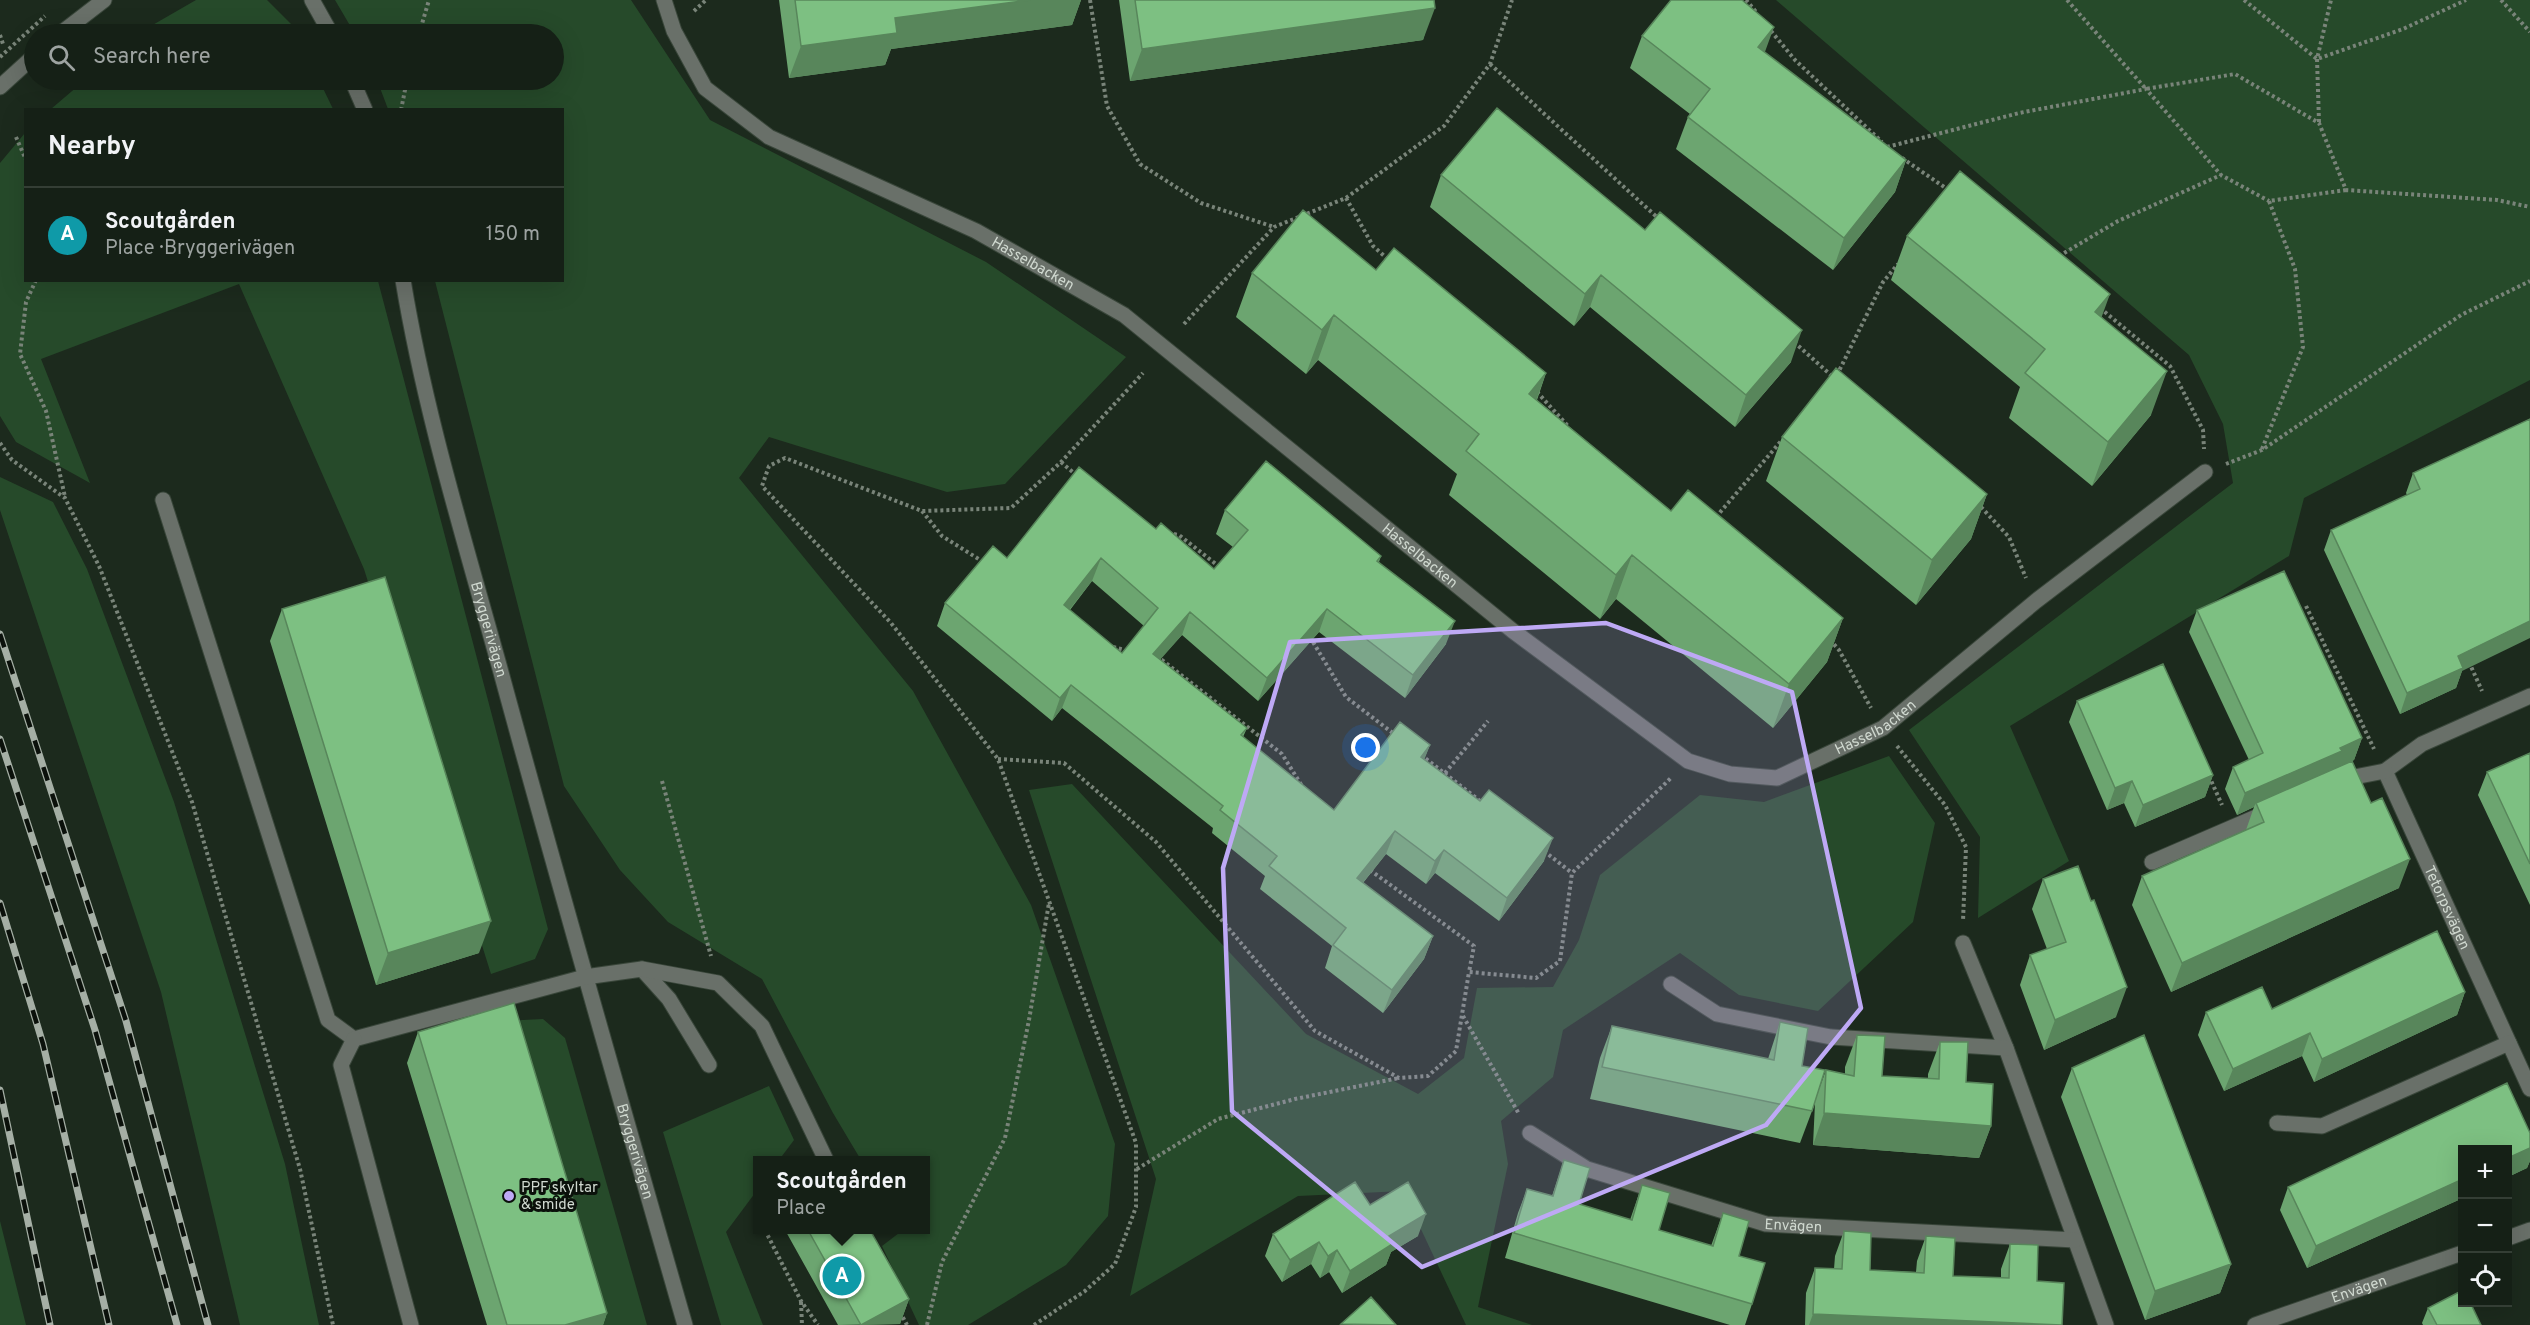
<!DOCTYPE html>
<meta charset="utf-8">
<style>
:root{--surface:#152016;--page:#1e281f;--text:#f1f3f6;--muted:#9da3a1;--line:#343e35;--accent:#bea9f5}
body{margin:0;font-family:Overpass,sans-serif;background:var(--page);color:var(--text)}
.controls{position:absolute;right:18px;bottom:18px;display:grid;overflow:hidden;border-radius:0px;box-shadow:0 6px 24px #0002}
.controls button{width:54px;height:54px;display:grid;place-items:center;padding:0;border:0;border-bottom:2px solid var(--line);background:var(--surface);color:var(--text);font:30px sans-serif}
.you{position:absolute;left:1366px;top:748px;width:21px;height:21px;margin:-15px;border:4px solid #fff;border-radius:50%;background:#1a73e8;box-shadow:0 0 0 9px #1a73e833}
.badge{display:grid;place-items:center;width:39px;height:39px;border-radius:50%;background:var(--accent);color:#fff;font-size:20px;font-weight:700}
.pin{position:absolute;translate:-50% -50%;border:3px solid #fff;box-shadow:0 2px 6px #0006}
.popup{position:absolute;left:753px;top:1156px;width:177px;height:78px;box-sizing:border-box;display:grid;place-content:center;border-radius:0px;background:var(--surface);filter:drop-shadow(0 2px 4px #0005);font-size:20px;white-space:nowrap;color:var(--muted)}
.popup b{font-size:22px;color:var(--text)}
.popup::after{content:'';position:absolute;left:50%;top:100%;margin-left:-12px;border:12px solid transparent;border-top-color:var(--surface)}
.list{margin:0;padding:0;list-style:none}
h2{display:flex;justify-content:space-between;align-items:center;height:78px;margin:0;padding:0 24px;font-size:26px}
h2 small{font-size:20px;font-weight:400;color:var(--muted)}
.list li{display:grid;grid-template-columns:39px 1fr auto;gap:18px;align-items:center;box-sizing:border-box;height:96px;padding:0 24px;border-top:2px solid var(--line)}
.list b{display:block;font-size:22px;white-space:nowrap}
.list p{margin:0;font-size:20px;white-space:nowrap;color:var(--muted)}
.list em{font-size:20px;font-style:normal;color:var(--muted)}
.icon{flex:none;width:33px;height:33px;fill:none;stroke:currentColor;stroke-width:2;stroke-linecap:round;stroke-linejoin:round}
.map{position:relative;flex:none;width:2530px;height:1325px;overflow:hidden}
.search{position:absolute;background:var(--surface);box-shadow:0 6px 24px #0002;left:24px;top:24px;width:540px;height:66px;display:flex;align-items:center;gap:15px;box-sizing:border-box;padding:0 21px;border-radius:33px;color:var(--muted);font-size:22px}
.panel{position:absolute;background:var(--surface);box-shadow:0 6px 24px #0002;left:24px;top:108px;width:540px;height:174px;border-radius:0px}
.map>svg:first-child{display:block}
.green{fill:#264a2a}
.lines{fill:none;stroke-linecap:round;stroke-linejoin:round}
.minor-casing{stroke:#39463a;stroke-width:17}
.path{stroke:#798479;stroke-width:4;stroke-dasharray:3 3;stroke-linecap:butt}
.minor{stroke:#697069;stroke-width:15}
.rail-casing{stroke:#a5afa5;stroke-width:7}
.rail{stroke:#0b110b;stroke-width:4.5;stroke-dasharray:14;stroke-linecap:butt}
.path-bridge{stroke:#798479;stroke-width:4;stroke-dasharray:3 3;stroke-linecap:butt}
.wall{fill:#6ca570;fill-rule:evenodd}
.shaded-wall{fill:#58865b}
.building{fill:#7dc082;stroke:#58865b;stroke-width:1.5;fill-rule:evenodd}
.marked{fill:#bea9f5;fill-opacity:0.2;stroke:#bea9f5;stroke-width:4.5;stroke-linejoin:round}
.poi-dot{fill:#bea9f5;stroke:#0b110b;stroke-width:2}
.labels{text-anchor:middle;stroke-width:6;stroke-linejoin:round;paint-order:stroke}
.street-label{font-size:15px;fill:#d0d9d0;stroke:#0b110b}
.poi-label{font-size:15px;fill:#d0d9d0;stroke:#0b110b;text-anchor:start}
</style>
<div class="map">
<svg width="2530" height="1325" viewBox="0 0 2530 1325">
<rect width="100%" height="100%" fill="#1c2a1d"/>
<path class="green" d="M196,0H267L292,25L297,34H137Z
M335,0H631L710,120L986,262L1126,357L1005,484L947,492L769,437L739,478L913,691L1031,905L1115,1144L1108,1216L1066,1265L968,1325H919L882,1246L903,1230H926V1160H861L833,1113L762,979L668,922L620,870L564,786L435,281L562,280V110L388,109L377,80H554V34H355Z
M1776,0H2530V380L2304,498L2289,556L2010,726L2069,861L1978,918L1980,837L1909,730L2233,483L2223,424L2189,355Z
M85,80H319L333,109H51Z
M25,133L26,280L378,281L548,929L535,959L491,974L364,569L239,284L41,359L90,483L16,442L0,416V163Z
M0,477L53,502L87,569L174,802L285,1164L319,1325H240L161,992L0,510Z
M1889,756L1935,823L1913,922L1818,1011L1739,995L1680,953L1563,1030L1553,1077L1501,1121L1508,1164L1478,1307L1532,1325H1466L1403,1191L1298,1196L1130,1296L1156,1179L1029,790L1072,784L1306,1034L1418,1094L1464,1058L1477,988L1553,987L1579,940L1600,875L1700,795L1764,802Z
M543,1019L565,1038L647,1325H596L505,1021Z
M769,1086L794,1140L779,1160H758V1189L726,1232L763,1325H721L663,1132Z
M0,1221L26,1325H0Z"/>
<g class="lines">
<defs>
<g id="minor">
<path d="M312,0L331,34"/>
<path id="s1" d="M664,0L674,31L705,88L769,137L976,231L1124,315L1513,631L1688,761L1730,774L1777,778L1883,728L2036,601L2205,472"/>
<path d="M60,34L104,0"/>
<path d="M352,80L365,110"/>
<path d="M0,87L34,56"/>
<path id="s2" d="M403,280C425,414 466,545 502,676C561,893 623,1109 685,1325"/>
<path d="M163,500L328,1020L354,1039"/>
<path id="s3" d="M2530,696L2422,744L2385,771L2530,1089"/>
<path d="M2339,780L2385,771"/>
<path d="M2152,862L2268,812"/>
<path d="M1963,943L2006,1048L2106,1325"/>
<path d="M642,969L669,999L709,1065"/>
<path d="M1671,984L1717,1014L1831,1037L2006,1048"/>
<path d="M354,1039L585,977L642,969L718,983L762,1026L826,1160"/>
<path d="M354,1039L341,1065L411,1325"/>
<path d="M2277,1123L2322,1126L2509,1043"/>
<path id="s4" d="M1530,1133L1587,1169L1766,1224L2075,1240"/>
<path d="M2508,1238L2530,1230"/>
<path id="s5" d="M2255,1325L2462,1253"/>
</g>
</defs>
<use href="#minor" class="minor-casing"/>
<path class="path" d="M1090,0L1107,106L1140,164L1201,203L1274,227
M1746,0L1757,13
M2067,0L2146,89L2235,74L2319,123L2346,190L2497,200L2530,207
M2244,0L2317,59L2403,29L2466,0
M2501,0L2530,32
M694,11L706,0
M1771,31L1795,60L1882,142
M419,34L429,0
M0,35L3,44
M1490,64L1660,220
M401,110L407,80
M2319,122L2317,59L2331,0
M16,137L26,160
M1887,147L2019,113L2146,89L2221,175
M1902,158L1950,191
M1346,198L1373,246L1390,261
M2059,256L2118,221L2221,175L2269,201
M36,280L26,302L20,354L46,411L65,497
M2100,308L2170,366L2203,430L2204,449
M1184,324L1274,227L1346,198L1444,126L1490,64L1512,0
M1794,342L1833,377
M1837,375L1883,282L1898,264
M1537,392L1568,426
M0,443L12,460L65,498L99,566L192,802L300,1169L333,1325
M2262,449L2303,347L2295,269L2269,201L2346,190
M1061,462L1076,475
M2226,464L2262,450L2461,315L2530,281
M1981,507L2009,537L2026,578
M922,511L942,536L985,563
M1716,517L1782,440
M1168,533L1179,535L1221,568
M2306,606L2374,749
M1310,637L1346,697L1394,734
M1830,640L1839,650L1871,708
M1113,647L1129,651
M1156,658L1162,660L1282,754L1302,786
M2469,662L2482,691
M1897,746L1945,805L1966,847L1963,921
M1421,755L1484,804
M998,759L1064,763L1156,842L1315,1031L1399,1078L1428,1076L1456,1051L1469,972L1536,978L1560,961L1572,873L1672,777
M1445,773L1488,721
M2209,776L2222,805
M662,781L711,956
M1544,851L1572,873
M1370,870L1474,946L1469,972
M1463,1016L1519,1114
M1137,1169L1218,1119L1295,1099L1399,1078
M765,1230L801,1301L818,1325
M801,1302L802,1325
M900,1312L907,1325
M927,1325L942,1262L1005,1138L1029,1020L1049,903
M1034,1325L1085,1291L1115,1264L1136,1207V1143L998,759L891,623L762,486L769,466L785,458L922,511L1011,508L1061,462L1143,373"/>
<use href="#minor" class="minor"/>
<defs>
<path id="rail" d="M0,634L126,1021L208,1325
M0,739L95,1030L177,1325
M0,903L43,1044L109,1325
M0,1090L50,1325"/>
</defs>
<use href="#rail" class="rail-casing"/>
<use href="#rail" class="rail"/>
<path class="path-bridge" d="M0,57L45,16"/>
</g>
<path class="wall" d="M779,0H1081L1072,25L891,49L885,65L789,78Z
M1119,0H1434L1423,40L1130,81Z
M1642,36L1765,53L1906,160L1895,192L1833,270L1676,149L1688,117L1690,114L1630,68Z
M1441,175L1791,362L1735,427L1590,307L1574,326L1430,207Z
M1907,236L2102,317L2151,415L2092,486L2009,418L2020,387L1891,280Z
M1376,270L1546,373L1537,400L1671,511L1843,618L1827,662L1773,728L1616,599L1600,619L1449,495L1457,474L1318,360L1306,374L1236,317L1252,273Z
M2530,419L2462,671L2456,688L2400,714L2324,550L2331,530L2407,495L2406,493L2413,473Z
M1782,437L1987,494L1971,539L1916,605L1766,481Z
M1225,510L1381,556L1379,562L1446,644L1405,698L1319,632L1258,701L1182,635L1160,659L1247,728L1243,737L1334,810L1430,745L1424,759L1544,861L1499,921L1435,873L1426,884L1386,854L1363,883L1433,936L1424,959L1383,1013L1325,968L1332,946L1260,889L1265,876L1212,833L1213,828L1062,708L1052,721L937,626L945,603L1007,558L1156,529L1214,569L1233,547L1216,534ZM1092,581L1144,626L1122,653L1070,610Z
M282,609L479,953L376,985L270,641Z
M2197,610L2362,738L2354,760L2335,768L2399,888L2171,992L2132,905L2142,876L2246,830L2254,807L2237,815L2225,789L2233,767L2249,760L2189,632Z
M2077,701L2213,775L2205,797L2135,827L2124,803L2107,810L2069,722Z
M2530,753V905L2478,795L2487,772Z
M2043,879L2116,1017L2044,1050L2020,985L2030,955L2047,949L2032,909Z
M2465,992L2457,1015L2314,1082L2302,1056L2224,1091L2198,1035L2206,1012L2272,1009Z
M1780,1022L1802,1066L1815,1100L1826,1070L1845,1074V1067L1857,1035L1882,1076L1928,1079V1074L1940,1042L1966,1082L1991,1126L1979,1158L1813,1145L1815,1103L1800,1143L1590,1099L1600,1058L1612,1026L1768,1059Z
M418,1032L607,1313L603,1325H487L407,1063Z
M2072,1068L2231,1264L2220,1293L2145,1320L2061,1097Z
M2530,1133V1161L2527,1168L2508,1177V1149H2463V1198L2307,1268L2280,1210L2288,1187Z
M1564,1160L1579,1204L1630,1220L1642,1185L1659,1230L1711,1246L1723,1213L1739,1256L1752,1304L1745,1325H1730L1505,1258L1518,1213L1527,1189L1552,1196Z
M1370,1205L1418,1236L1391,1252L1386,1265L1342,1293L1329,1272L1320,1278L1311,1264L1282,1282L1265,1256L1273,1234Z
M785,1230H870L909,1299L900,1324L838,1325Z
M1844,1231L1870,1270L1916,1272L1917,1261L1926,1236L1953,1276L2001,1278V1269L2010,1244L2037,1281L2062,1325H1805L1806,1293L1815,1268L1834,1269L1835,1256Z
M2428,1308L2481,1325H2423L2422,1323Z"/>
<path class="shaded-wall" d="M1030,0H1081L1072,25L891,49L885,65L789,78L801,46L895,18Z
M1435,8L1423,40L1130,81L1142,49Z
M1774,27L1762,60L1758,47Z
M1906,160L1895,192L1833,270L1844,238Z
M1601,275L1590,307L1574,326L1585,294Z
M2110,294L2094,338L2095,312Z
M1334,315L1318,360L1306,374L1322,330Z
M1802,330L1791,362L1735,427L1746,395Z
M2167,371L2151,415L2092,486L2108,442Z
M1546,373L1530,418L1529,394Z
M1987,494L1971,539L1916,605L1932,560Z
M1632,555L1616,599L1600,619L1616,575Z
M1101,558L1092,581L1055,628L1064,605Z
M1327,609L1319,632L1258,701L1267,678Z
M1190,612L1182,635L1145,677L1153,654Z
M1843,618L1827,662L1773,728L1789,684Z
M1455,621L1446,644L1405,698L1413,675Z
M2530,621V638L2462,671L2456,688L2400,714L2407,693L2458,656Z
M1071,685L1062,708L1052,721L1060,698Z
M2362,738L2354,760L2256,803L2254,807L2237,815L2245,793Z
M1430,745L1421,768V757Z
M2213,775L2205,797L2135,827L2143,805Z
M2132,781L2124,803L2107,810L2115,788Z
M1395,831L1386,854L1348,901L1357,878Z
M1553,838L1544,861L1499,921L1507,898Z
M1444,850L1435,873L1426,884L1435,861Z
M2410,859L2399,888L2171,992L2182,963Z
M491,921L479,953L376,985L388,953Z
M1433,936L1424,959L1383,1013L1392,990Z
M2127,987L2116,1017L2044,1050L2055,1020Z
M2465,992L2457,1015L2314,1082L2322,1059Z
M2310,1033L2302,1056L2224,1091L2233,1069Z
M1824,1113L1991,1126L1979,1158L1813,1145Z
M2530,1148V1161L2527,1168L2508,1177V1158Z
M2463,1179V1198L2307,1268L2316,1246Z
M1426,1214L1418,1236L1391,1252L1386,1265L1342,1293L1350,1271L1389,1236Z
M1319,1242L1311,1264L1282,1282L1290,1260Z
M1337,1250L1329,1272L1320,1278L1328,1256Z
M2231,1264L2220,1293L2145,1320L2155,1291Z
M909,1299L900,1324L861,1325Z
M607,1313L603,1325H565Z
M1813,1314L2058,1325H1809Z"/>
<path class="building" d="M795,0H1030L895,18L897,33L801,46Z
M1135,0H1434L1435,8L1142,49Z
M1671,0H1742L1774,27L1758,47L1906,160L1844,238L1688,117L1710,89L1642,36Z
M1497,108L1645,230L1660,212L1802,330L1746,395L1601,275L1585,294L1441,175Z
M1960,171L2110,294L2095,312L2167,371L2108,442L2025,373L2045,349L1907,236Z
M1303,210L1376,270L1394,248L1546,373L1529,394L1671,511L1688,490L1843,618L1789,684L1632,555L1616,575L1466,451L1479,434L1334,315L1322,330L1252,273Z
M1836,368L1987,494L1932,560L1782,437Z
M2530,419V621L2458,656L2463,668L2407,693L2331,530L2420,489L2413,473Z
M1266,461L1381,556L1377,561L1455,621L1413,675L1327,609L1267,678L1190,612L1153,654L1247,728L1241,735L1334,810L1400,722L1430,745L1421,757L1480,801L1489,790L1553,838L1507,898L1444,850L1435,861L1395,831L1357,878L1433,936L1392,990L1333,945L1346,928L1269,866L1277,856L1220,810L1223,806L1071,685L1060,698L945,603L993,546L1007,558L1079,467L1156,529L1161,523L1214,569L1248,530L1225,510ZM1101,558L1158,608L1122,653L1064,605Z
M2284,571L2362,738L2340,748L2342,751L2245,793L2233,767L2263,753L2197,610Z
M385,577L491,921L388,953L282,609Z
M2163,664L2213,775L2143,805L2132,781L2115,788L2077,701Z
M2530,753V864L2487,772Z
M2352,761L2371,803L2382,798L2410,859L2182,963L2142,876L2264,822L2256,803Z
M2078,866L2091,901L2094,900L2127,987L2055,1020L2030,955L2066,942L2043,879Z
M2437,931L2465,992L2322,1059L2310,1033L2233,1069L2206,1012L2262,987L2272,1009Z
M514,1003L607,1313L565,1325H507L418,1032Z
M1780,1022L1808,1028L1802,1066L1825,1070L1812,1111L1602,1067L1612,1026L1774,1060Z
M1857,1035L1885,1036L1882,1076L1939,1079L1940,1042H1968L1966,1082L1993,1084L1991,1126L1824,1113L1826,1070L1854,1076Z
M2144,1035L2231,1264L2155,1291L2072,1068Z
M2507,1083L2530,1133V1148L2508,1158V1149H2463V1179L2316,1246L2288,1187Z
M1564,1160L1590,1168L1579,1204L1632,1220L1642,1185L1670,1193L1659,1230L1713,1246L1723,1213L1749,1221L1739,1256L1765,1263L1752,1304L1514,1233L1527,1189L1553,1196Z
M1355,1182L1370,1205L1408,1182L1426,1214L1389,1236L1394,1243L1350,1271L1337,1250L1328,1256L1319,1242L1290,1260L1273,1234Z
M808,1230H870L909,1299L861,1325Z
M1844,1231L1871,1233L1870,1270L1924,1273L1926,1236L1955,1238L1953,1276L2009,1278L2010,1244L2038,1245L2037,1281L2064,1283L2062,1325L1813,1314L1815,1268L1842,1269Z
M2463,1290V1302H2470L2481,1325H2437L2428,1308Z
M1371,1297L1396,1325L1341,1324Z"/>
<path class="marked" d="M1606,623L1792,692L1861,1008L1766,1125L1422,1267L1232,1111L1223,868L1290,642Z"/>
<circle class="poi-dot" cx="509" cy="1196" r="6"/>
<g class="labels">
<g class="street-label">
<text dy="5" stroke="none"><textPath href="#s1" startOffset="471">Hasselbacken</textPath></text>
<text dy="5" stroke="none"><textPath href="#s1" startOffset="957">Hasselbacken</textPath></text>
<text dy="5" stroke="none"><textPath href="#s2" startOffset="360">Bryggerivägen</textPath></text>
<text dy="5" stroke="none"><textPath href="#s1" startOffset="1497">Hasselbacken</textPath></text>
<text dy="5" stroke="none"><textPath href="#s3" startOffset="314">Tetorpsvägen</textPath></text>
<text dy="5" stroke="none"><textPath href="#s2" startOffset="902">Bryggerivägen</textPath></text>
<text dy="5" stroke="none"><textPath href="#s4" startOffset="282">Envägen</textPath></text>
<text dy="5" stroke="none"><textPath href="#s5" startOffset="110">Envägen</textPath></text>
</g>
<g class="poi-label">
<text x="521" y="1192">PPF skyltar<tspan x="521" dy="17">&amp; smide</tspan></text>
</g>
</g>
</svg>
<div class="controls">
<button>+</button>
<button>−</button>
<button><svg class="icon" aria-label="locate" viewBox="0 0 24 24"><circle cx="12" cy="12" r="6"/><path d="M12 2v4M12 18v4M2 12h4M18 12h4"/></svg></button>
</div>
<div class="you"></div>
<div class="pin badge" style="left:842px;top:1276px;background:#0f9aa8">A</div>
<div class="popup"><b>Scoutgården</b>Place</div>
<div class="search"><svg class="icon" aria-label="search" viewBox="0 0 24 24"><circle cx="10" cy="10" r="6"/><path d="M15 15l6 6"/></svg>Search here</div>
<section class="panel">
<h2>Nearby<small></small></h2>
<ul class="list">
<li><span class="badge" style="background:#0f9aa8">A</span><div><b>Scoutgården</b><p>Place · Bryggerivägen</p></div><em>150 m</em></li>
</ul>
</section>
</div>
